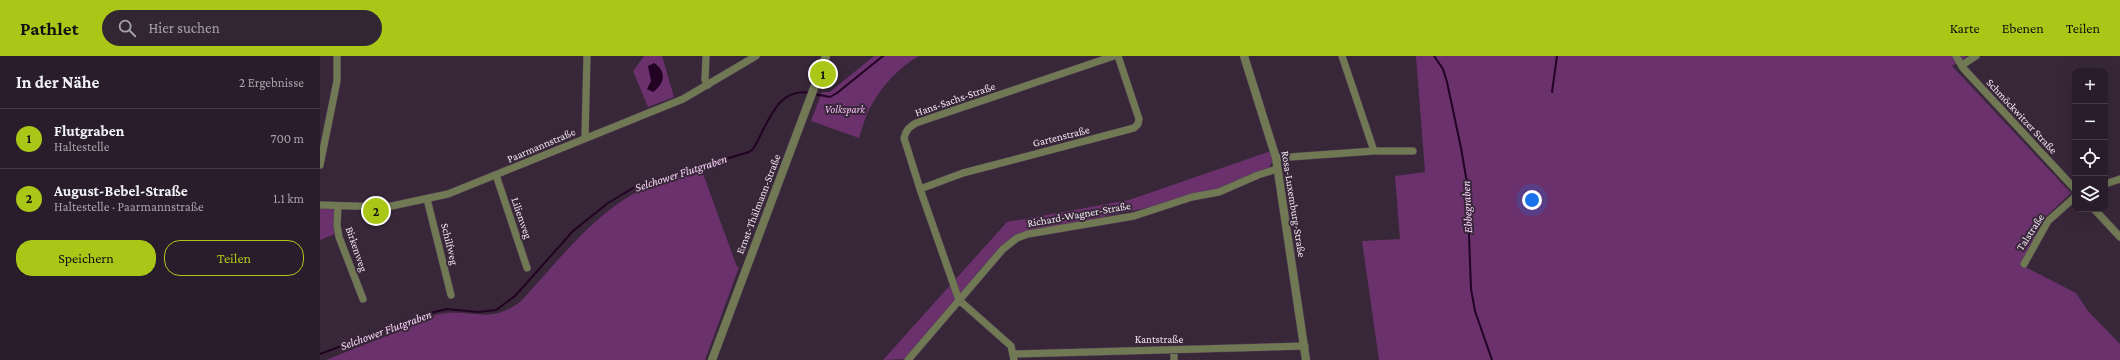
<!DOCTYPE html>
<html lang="de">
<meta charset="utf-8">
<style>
:root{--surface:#2a1d2b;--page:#322633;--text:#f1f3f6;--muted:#a5a2a9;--line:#463b47;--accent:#aac718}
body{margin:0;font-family:"Crimson Pro",serif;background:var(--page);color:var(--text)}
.controls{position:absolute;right:12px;top:12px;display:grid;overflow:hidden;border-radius:8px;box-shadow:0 4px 16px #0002}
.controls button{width:36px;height:36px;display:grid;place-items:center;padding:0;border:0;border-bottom:1px solid var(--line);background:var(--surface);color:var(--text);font:20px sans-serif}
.you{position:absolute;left:1212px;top:144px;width:14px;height:14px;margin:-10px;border:3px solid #fff;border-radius:50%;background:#1a73e8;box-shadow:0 0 0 6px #1a73e833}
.badge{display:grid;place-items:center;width:26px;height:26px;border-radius:50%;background:var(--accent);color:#111;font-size:13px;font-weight:700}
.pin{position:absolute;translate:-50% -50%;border:2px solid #fff;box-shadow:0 1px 4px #0006}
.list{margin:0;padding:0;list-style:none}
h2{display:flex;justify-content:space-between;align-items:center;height:52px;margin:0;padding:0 16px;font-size:17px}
h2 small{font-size:13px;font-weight:400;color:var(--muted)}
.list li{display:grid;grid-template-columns:26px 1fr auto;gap:12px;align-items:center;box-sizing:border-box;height:60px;padding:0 16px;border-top:1px solid var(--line)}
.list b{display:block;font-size:15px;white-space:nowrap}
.list p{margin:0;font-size:13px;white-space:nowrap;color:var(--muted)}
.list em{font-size:13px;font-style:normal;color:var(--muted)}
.actions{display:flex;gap:8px;padding:12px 16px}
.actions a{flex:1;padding:9px 0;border:1px solid var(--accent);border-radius:16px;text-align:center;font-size:14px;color:var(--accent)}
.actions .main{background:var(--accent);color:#111}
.icon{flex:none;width:22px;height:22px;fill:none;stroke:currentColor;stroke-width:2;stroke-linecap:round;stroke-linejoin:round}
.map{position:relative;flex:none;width:1800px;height:304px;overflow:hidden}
header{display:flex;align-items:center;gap:24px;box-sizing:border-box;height:56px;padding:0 20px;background:var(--accent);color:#111}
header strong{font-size:19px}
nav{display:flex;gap:22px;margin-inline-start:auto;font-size:14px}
.search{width:280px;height:36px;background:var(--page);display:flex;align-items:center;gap:10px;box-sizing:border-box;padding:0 14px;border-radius:22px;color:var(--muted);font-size:15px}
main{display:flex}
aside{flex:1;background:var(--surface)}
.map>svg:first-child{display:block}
.green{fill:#6b316d}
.water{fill:#220324}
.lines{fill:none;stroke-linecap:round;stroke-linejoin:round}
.stream{stroke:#220324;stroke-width:2}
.minor-casing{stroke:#524253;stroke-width:8}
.tertiary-casing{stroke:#524253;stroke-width:9}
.minor{stroke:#707954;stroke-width:7}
.tertiary{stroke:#707954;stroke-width:8}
.labels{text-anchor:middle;stroke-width:4;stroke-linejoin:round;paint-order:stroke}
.street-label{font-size:11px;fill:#f2e6f2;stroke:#382739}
.park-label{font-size:11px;font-style:italic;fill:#f3bef5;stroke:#382739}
.water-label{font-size:12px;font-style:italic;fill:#f8d4f9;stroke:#382739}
</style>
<header>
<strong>Pathlet</strong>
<div class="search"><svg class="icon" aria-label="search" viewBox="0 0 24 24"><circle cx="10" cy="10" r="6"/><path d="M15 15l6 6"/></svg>Hier suchen</div>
<nav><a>Karte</a><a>Ebenen</a><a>Teilen</a></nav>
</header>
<main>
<aside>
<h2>In der Nähe<small>2 Ergebnisse</small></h2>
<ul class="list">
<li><span class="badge">1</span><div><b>Flutgraben</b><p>Haltestelle</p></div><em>700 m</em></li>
<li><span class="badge">2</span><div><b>August-Bebel-Straße</b><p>Haltestelle · Paarmannstraße</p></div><em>1.1 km</em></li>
</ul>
<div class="actions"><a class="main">Speichern</a><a>Teilen</a></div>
</aside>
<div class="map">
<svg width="1800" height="304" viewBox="0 0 1800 304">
<rect width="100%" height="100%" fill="#382739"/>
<path class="green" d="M324,0H342L354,41L328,51L313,15Z
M554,0H599C579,11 562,30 551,50C545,59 543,72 539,82L491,65L502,36H510Z
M1096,0H1647L1632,10L1751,137L1720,166L1723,179L1705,211L1756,237L1768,255L1800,288V304H1059L1042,185L1080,183L1075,120L1105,116Z
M951,95L953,104L949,112L906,131L831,151L699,178L585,303L563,304L687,166L809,144Z
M381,112L417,211H419L385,304H6C30,294 55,285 79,275C96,268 109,258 127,257C159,255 171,267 200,246C237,207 270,161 318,135C338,125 360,119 381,112Z
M14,152L15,178L0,184V153Z"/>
<path class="water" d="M334,7C347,15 345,28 333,36L327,33L331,25L328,10Z"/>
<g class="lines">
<path class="stream" d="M1114,0L1123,13L1127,26L1141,92L1147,127L1151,233L1155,255L1172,304
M1232,36L1237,0
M494,38L510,41L517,37L563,0
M0,298L102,259L127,253L158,256L176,254L195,240L253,175L288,147L318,129L429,96L433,93C447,71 456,30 490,37"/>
<defs>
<path id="minor" d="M386,0L385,24L388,29
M1022,0L1054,95
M1636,0L1643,12L1755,133
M1642,9L1656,0
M265,82L267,0
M956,102L1054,95H1093
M0,109L17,25V0
M176,119L207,212
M1785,128L1800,123
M600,133L643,117L814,72L818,68L819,63L798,0
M107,143L131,239
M0,149L67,151L128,138L363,43L436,0
M18,150L17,169L19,181L43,243
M1774,153L1800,181
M1704,208L1728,165L1755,141
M639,244L600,133L584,82C586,74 589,71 596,67L794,0
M639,244L691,290L694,304
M854,295V304
M694,298L985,290
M588,304L683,193L697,182L708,178L814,160L872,141L899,136L938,119L957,113"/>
<path id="tertiary" d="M924,0L956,102L986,304
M392,304L506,0"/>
</defs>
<use href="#minor" class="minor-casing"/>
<use href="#tertiary" class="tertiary-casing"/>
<use href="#minor" class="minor"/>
<use href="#tertiary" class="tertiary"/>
</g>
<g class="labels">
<g class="street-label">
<text transform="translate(635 43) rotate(-19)" y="4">Hans-Sachs-Straße</text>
<text transform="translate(1702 60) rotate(47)" y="4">Schmöckwitzer Straße</text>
<text transform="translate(741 80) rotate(-14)" y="4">Gartenstraße</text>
<text transform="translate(221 89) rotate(-23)" y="4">Paarmannstraße</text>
<text transform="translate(438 148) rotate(-69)" y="4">Ernst-Thälmann-Straße</text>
<text transform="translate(974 148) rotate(81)" y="4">Rosa-Luxemburg-Straße</text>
<text transform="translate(759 158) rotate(-10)" y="4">Richard-Wagner-Straße</text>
<text transform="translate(202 162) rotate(71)" y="4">Lilienweg</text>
<text transform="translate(1710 176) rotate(-57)" y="4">Talstraße</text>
<text transform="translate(130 188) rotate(76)" y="4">Schilfweg</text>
<text transform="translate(37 193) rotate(71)" y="4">Birkenweg</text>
<text x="839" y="287">Kantstraße</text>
</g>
<g class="park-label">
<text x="525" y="57">Volkspark</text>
</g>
<g class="water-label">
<text transform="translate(361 117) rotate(-18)" y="4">Selchower Flutgraben</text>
<text transform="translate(1147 151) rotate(-93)" y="4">Ebbegraben</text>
<text transform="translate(66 274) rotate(-20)" y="4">Selchower Flutgraben</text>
</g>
</g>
</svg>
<div class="controls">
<button>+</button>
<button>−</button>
<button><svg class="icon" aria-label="locate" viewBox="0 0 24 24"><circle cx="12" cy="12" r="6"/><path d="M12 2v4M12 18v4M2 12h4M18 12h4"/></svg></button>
<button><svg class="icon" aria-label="layers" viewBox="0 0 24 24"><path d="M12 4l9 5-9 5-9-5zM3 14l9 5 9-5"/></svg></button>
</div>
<div class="you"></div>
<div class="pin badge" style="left:503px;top:18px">1</div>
<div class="pin badge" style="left:56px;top:155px">2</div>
</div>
</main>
